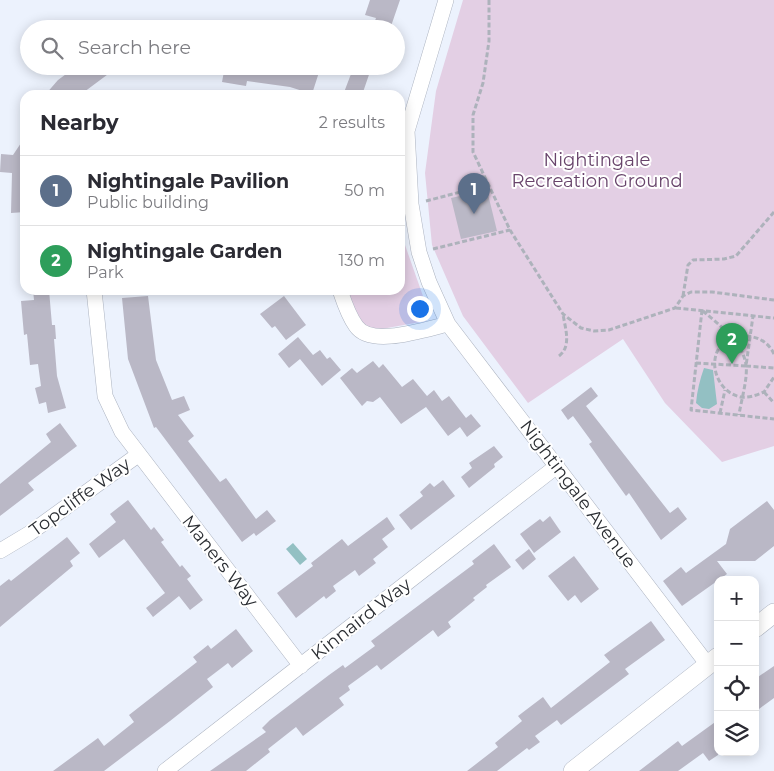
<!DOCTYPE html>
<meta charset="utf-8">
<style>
:root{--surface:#fff;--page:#f7f7f7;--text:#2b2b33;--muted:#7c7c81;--line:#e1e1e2;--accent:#0b8043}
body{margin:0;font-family:Montserrat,sans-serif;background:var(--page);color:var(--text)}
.controls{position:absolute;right:15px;bottom:15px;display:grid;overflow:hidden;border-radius:10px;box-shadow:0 2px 12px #0003}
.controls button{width:45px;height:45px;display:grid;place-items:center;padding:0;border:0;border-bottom:1px solid var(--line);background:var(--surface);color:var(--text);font:25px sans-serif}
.you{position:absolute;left:419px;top:308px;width:18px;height:18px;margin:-12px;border:4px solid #fff;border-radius:50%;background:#1a73e8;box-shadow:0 0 0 8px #1a73e833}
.badge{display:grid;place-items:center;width:32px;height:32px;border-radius:50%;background:var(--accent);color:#fff;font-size:16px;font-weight:700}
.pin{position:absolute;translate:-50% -41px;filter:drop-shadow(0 1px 2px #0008)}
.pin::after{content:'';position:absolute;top:26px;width:18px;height:15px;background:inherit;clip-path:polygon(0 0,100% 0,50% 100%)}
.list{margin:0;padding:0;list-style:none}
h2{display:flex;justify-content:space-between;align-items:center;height:65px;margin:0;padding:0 20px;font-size:21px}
h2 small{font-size:16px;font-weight:400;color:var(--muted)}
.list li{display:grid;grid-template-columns:32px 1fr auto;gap:15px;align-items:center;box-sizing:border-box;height:70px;padding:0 20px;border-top:1px solid var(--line)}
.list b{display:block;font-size:19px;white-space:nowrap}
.list p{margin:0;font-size:16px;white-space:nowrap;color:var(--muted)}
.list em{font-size:16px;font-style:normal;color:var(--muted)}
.icon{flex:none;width:28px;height:28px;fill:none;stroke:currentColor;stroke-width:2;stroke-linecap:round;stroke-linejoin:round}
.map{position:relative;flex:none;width:774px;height:771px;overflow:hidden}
.search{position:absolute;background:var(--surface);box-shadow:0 2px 12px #0003;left:20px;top:20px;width:385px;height:55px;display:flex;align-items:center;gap:12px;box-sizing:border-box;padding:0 18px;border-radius:28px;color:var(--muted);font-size:19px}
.panel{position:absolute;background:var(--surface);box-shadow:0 2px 12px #0003;left:20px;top:90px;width:385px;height:205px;border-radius:15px}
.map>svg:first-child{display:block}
.green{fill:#e3cfe4}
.water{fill:#93c0c3}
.building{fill:#bab8c6}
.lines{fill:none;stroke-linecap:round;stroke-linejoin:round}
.minor-casing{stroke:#acb3c0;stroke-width:16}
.tertiary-casing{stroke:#acb3c0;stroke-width:20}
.path{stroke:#adb2bb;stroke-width:3;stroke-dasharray:5 2.5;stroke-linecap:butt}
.minor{stroke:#fff;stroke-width:15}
.tertiary{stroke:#fff;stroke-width:19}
.labels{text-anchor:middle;stroke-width:4;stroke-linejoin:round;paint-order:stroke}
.park-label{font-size:18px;fill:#68446b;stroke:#fff}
.street-label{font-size:18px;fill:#2a2d32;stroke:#fff}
</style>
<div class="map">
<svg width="774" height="771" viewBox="0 0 774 771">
<rect width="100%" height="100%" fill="#ecf2fd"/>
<path class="green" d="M463,0H774V446L722,462L665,403L623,339L528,403L463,316L432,245L425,173L436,91Z
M400,221L405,245L430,316L426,321L376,330L358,323L342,290H400Z"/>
<path class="water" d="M704,368L713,370L717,404L709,409L702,408L696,403C697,391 700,379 704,368Z
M293,543L307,559L300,565L286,549Z"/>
<path class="building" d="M370,0H400L390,29H372L376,18L365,15Z
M77,66H119L80,95H45L58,80Z
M225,66H321L312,94L290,87L247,81L246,86L222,82Z
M354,66H372L362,95H343Z
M25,137V212L11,213L12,173L0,172L1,154L13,155Z
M487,190L497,231L461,239L451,198Z
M33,290H49L52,325H55L56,339H54L57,376L66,408L48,413L46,402L39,404L35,388L41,386L38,364L30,365L27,334L24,335L21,301L34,300Z
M148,296L156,360L172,400L184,396L190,410L178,415L194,436L188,441L220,482L226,478L256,519L267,510L276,521L256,536L254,533L242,542L156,427L154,428L128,359L122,298Z
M284,296L306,325L286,340L275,326L272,328L260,314Z
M298,337L313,355L320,350L327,359L330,357L341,370L322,386L300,359L289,368L278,354Z
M373,361L379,368L383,364L402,387L413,379L427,396L434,390L442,401L449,396L466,418L471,414L481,426L467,437L460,427L448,436L426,407L401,424L380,397L373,402L367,401L362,406L340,378L352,368L357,373Z
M591,387L598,396L586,406L670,513L678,507L687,519L661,540L629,493L626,496L608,471L589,444L592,442L573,416L568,420L561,410Z
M60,423L77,446L28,483L34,490L0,516V484L51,442L46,434Z
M494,446L503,457L494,464L495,467L469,488L461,477L472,468L469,463Z
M443,480L455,496L411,530L399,515L423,496L420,492L430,483L434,487Z
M128,500L151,530L154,527L164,540L161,542L180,567L182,565L191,576L187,579L203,600L190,610L179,596L153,617L146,608L165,593L124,539L99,558L89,544L116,522L110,514Z
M767,501L774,510V546L755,561H717L727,574L682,606L663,581L681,567L686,573L726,544L730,529Z
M550,516L561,532L534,553L520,534L540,519L543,522Z
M387,517L395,529L382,539L388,547L373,559L376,563L359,576L355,570L333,586L336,591L326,599L324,596L296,618L277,593L313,566L311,563L342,539L348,546Z
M67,537L80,553L70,561L73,566L0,627V586L9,579L11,581Z
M494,544L511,567L486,585L487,587L473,598L475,600L448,622L451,627L438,637L433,630L381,670L377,665L348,686L350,690L339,698L344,705L303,736L296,727L268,749L270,752L246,771H210L266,732L262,728L270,720L329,675L343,665L345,668L375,646L371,641L474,564L472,561Z
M529,549L536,559L523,570L515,560Z
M574,556L599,589L581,603L575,595L568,601L548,576Z
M651,621L665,640L625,669L629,674L561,725L557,720L535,736L540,742L529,750L527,748L497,771H467L498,747L495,743L522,721L518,716L543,697L551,708L610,662L604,655Z
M236,629L253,651L232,668L228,663L207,679L213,687L170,721L104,771H53L98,738L104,746L134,722L129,715L197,662L193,657L208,645L211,649Z
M774,666V698L755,712V679Z
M718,720V755L709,761L703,753L678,771H639L678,741L682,746Z"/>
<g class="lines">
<defs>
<path id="minor" d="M446,0L407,131L411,204L419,252L429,282L448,324L708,665
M94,290L105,396L122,432L301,666
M340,290C344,302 348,315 356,326C371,348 426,329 448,324
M0,551L30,533L138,455
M165,771L557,466"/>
<path id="tertiary" d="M755,628L774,613
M573,771L718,657"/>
</defs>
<use href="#minor" class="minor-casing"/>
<use href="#tertiary" class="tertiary-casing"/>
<path class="path" d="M489,0V41L483,83L473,115V152L510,230L563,314L581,328L594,331L609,330L675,308L683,296L691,292H712L774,300
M426,201L468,190L484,176
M433,249L510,230
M683,296L688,265L693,260L724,259L736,256L774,212
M676,308L774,318
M702,310L691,410L774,419
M703,311C719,325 743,342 746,365C748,378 741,401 739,415
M774,354C767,339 754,336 739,335C733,337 726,340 722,344C706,362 718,393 741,397C749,398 757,395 764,392L774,377
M559,356C572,346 565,328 563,314
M696,363L746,366L753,316
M746,366L774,368
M764,392L774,403
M720,413L725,390"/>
<use href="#minor" class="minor"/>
<use href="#tertiary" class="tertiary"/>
</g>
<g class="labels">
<g class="park-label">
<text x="597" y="166">Nightingale<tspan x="597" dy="21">Recreation Ground</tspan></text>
</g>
<g class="street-label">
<text transform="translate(578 494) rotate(53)" y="6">Nightingale Avenue</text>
<text transform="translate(80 497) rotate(-36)" y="6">Topcliffe Way</text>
<text transform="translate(220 561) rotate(52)" y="6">Maners Way</text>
<text transform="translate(361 619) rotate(-38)" y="6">Kinnaird Way</text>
</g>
</g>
</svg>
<div class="controls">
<button>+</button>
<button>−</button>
<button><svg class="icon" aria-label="locate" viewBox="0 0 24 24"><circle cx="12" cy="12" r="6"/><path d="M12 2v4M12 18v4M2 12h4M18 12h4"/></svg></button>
<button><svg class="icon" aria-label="layers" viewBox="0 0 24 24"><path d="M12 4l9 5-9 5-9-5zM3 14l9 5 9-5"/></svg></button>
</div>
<div class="you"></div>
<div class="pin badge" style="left:474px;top:214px;background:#5c6f8a">1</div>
<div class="pin badge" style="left:732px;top:364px;background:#2e9e5b">2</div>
<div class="search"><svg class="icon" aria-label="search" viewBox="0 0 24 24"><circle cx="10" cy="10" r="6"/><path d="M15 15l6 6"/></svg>Search here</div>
<section class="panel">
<h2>Nearby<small>2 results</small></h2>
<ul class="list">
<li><span class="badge" style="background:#5c6f8a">1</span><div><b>Nightingale Pavilion</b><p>Public building</p></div><em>50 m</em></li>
<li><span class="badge" style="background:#2e9e5b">2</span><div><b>Nightingale Garden</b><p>Park</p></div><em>130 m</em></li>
</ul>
</section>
</div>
